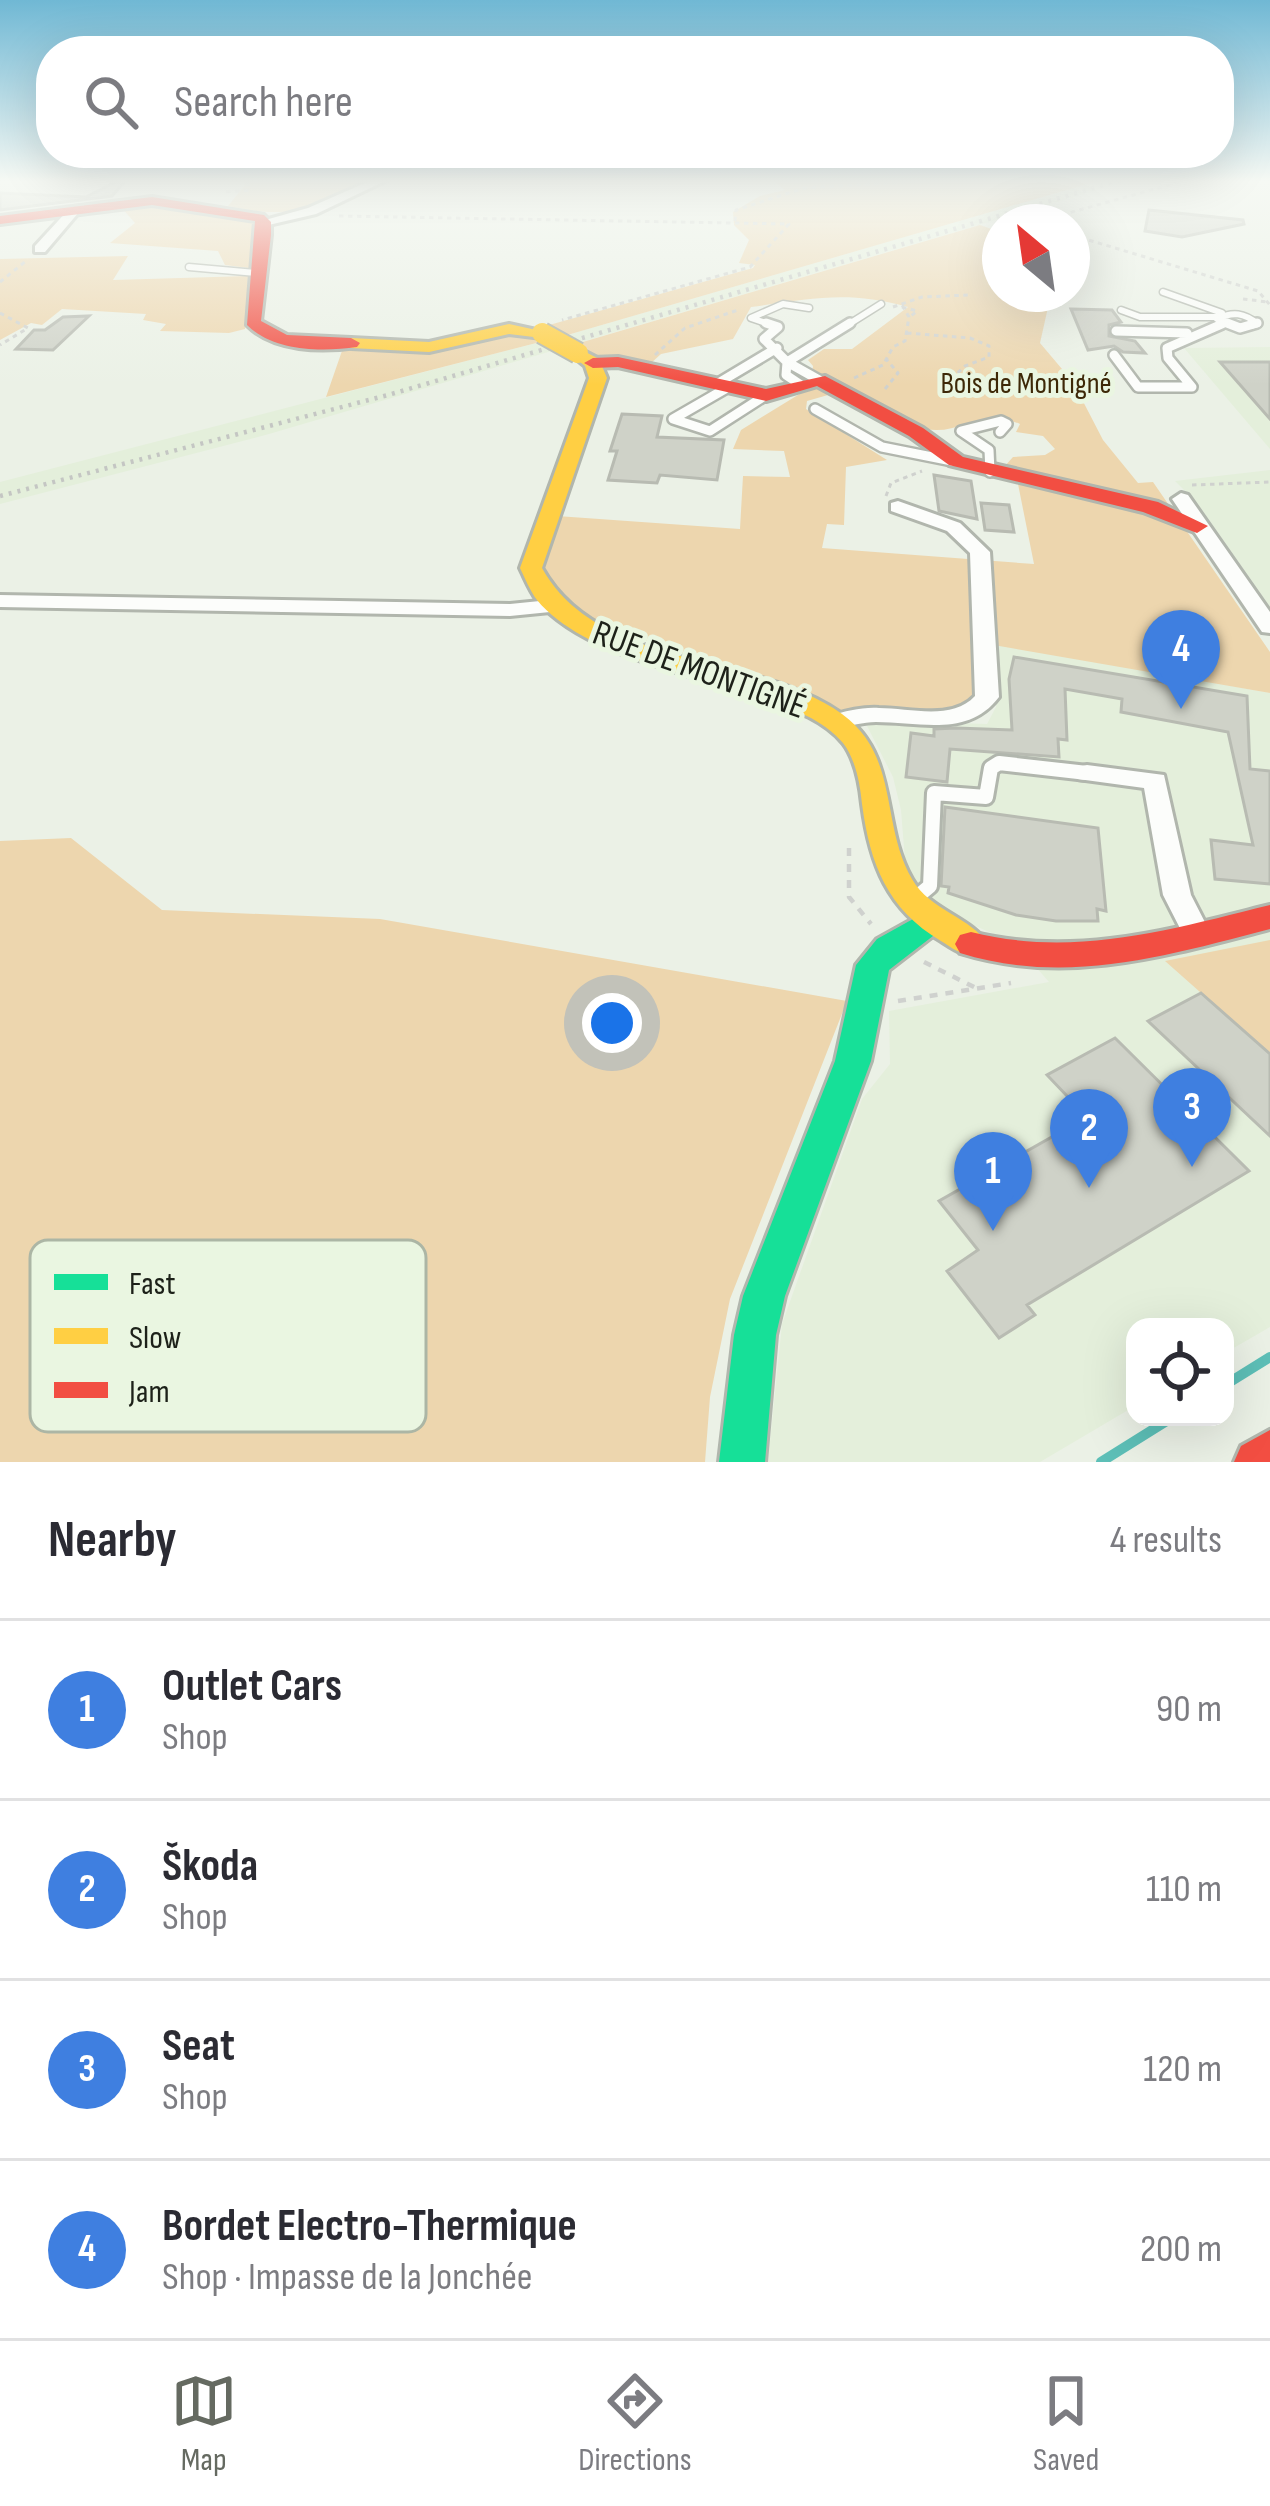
<!DOCTYPE html>
<meta charset="utf-8">
<style>
:root{--surface:#fff;--page:#f2f2f3;--text:#2b2b33;--muted:#7c7c81;--line:#e1e1e2;--accent:#656a61}
body{margin:0;font-family:"Sofia Sans Condensed",sans-serif;background:var(--page);color:var(--text)}
.controls{position:absolute;right:36px;bottom:36px;display:grid;overflow:hidden;border-radius:24px;box-shadow:0 12px 48px #0002}
.controls button{width:108px;height:108px;display:grid;place-items:center;padding:0;border:0;border-bottom:3px solid var(--line);background:var(--surface);color:var(--text);font:60px sans-serif}
.compass{position:absolute;left:982px;top:204px;width:108px;height:108px;border-radius:50%;background:var(--surface);box-shadow:0 12px 48px #0002;rotate:331deg}
.you{position:absolute;left:612px;top:1023px;width:42px;height:42px;margin:-30px;border:9px solid #fff;border-radius:50%;background:#1a73e8;box-shadow:0 0 0 18px #1a73e833}
.badge{display:grid;place-items:center;width:78px;height:78px;border-radius:50%;background:var(--accent);color:#fff;font-size:39px;font-weight:700}
.pin{position:absolute;translate:-50% -99px;filter:drop-shadow(0 3px 6px #0008)}
.pin::after{content:'';position:absolute;top:63px;width:42px;height:36px;background:inherit;clip-path:polygon(0 0,100% 0,50% 100%)}
.list{margin:0;padding:0;list-style:none}
h2{display:flex;justify-content:space-between;align-items:center;height:156px;margin:0;padding:0 48px;font-size:51px}
h2 small{font-size:39px;font-weight:400;color:var(--muted)}
.list li{display:grid;grid-template-columns:78px 1fr auto;gap:36px;align-items:center;box-sizing:border-box;height:180px;padding:0 48px;border-top:3px solid var(--line)}
.list b{display:block;font-size:45px;white-space:nowrap}
.list p{margin:0;font-size:39px;white-space:nowrap;color:var(--muted)}
.list em{font-size:39px;font-style:normal;color:var(--muted)}
.icon{flex:none;width:66px;height:66px;fill:none;stroke:currentColor;stroke-width:2;stroke-linecap:round;stroke-linejoin:round}
.map{position:relative;flex:none;width:1270px;height:1462px;overflow:hidden}
.search{position:absolute;background:var(--surface);box-shadow:0 12px 48px #0002;left:36px;right:36px;top:36px;height:132px;display:flex;align-items:center;gap:30px;box-sizing:border-box;padding:0 42px;border-radius:48px;color:var(--muted);font-size:45px}
.sheet{height:876px;background:var(--surface)}
nav{display:flex;justify-content:space-around;align-items:center;box-sizing:border-box;height:168px;border-top:3px solid var(--line);background:var(--surface);font-size:33px;color:var(--muted)}
nav a{display:grid;justify-items:center;gap:6px}
nav .on{color:var(--accent)}
.map>svg:first-child{display:block}
.built{fill:#e4efdb}
.green{fill:#edd6ae;fill-rule:evenodd}
.lines{fill:none;stroke-linecap:round;stroke-linejoin:round}
.stream{stroke:#5dbfb7;stroke-width:10}
.building{fill:#cfd2c8;stroke:#b8bbb2;stroke-width:3}
.lane-far2-casing{stroke:#b1b6ad;stroke-width:9}
.lane-far1-casing{stroke:#b1b6ad;stroke-width:14}
.lane-casing{stroke:#b1b6ad;stroke-width:20}
.street-casing{stroke:#b1b6ad;stroke-width:6}
.fast-casing{stroke:#b1b6ad;stroke-width:6}
.slow-casing{stroke:#b1b6ad;stroke-width:6}
.jam-casing{stroke:#b1b6ad;stroke-width:6}
.path-far1{stroke:#cfd1ce;stroke-width:3;stroke-dasharray:4.5 4.5;stroke-linecap:butt}
.path{stroke:#cfd1ce;stroke-width:4.5;stroke-dasharray:8 8;stroke-linecap:butt}
.lane-far2{stroke:#fcfdfb;stroke-width:6}
.lane-far1{stroke:#fcfdfb;stroke-width:9}
.lane{stroke:#fcfdfb;stroke-width:14}
.street{fill:#fcfdfb;fill-rule:evenodd}
.fast{fill:#16e098;fill-rule:evenodd}
.slow{fill:#ffcf43;fill-rule:evenodd}
.jam{fill:#f24e42;fill-rule:evenodd}
.rail{stroke:#c4c6c3;stroke-width:4.5;stroke-dasharray:3 6;stroke-linecap:butt}
.slow-bridge-casing{stroke:#b1b6ad;stroke-width:24;stroke-linecap:butt}
.slow-bridge{stroke:#ffcf43;stroke-width:20}
.labels{text-anchor:middle;stroke-width:10;stroke-linejoin:round;paint-order:stroke}
.far-park-label{font-size:30px;fill:#3d2807;stroke:#eaf6e1}
.street-label{font-size:36px;fill:#1d2119;stroke:#eaf6e1}
.key{fill:#eaf6e1;stroke:#acb6a5;stroke-width:3}
.key-label{font-size:33px;fill:#1d2119}
</style>
<div class="map">
<svg width="1270" height="1462" viewBox="0 0 1270 1462">
<rect width="100%" height="100%" fill="#ebf1e6"/>
<path class="built" d="M1101,180H1132L571,345L557,338Z
M548,340L562,348L269,434L0,504V482Z
M1270,347V449L1184,348Z
M1270,470V607L1194,500L1175,481Z
M996,644L1270,693V1327L1225,1353V1327H1135V1406L1040,1462H768L782,1324L862,1099L890,1064L889,1011L1049,982L1015,943L938,910L914,885L905,860L901,810L893,777L864,720L987,724L996,707Z"/>
<path class="green" d="M243,180H366C308,209 295,220 228,206L245,185Z
M773,180H1101L557,338L542,327L753,268L755,265L739,263L749,240L734,225L733,212L760,196L785,190Z
M145,204L254,221L257,233L249,268L225,265L218,251L110,243L135,223L121,207Z
M980,225L1000,232V294H1051L1040,343L1073,382L1103,440L1138,483L1153,482L1270,652V693L982,643L980,697L953,714L836,711L818,699L585,620L548,595L541,567L557,516L740,529L743,476L790,477L784,451L733,449L741,430L811,387L813,366L808,360L824,349H852L908,307C847,290 811,299 751,307L733,339L661,354L650,364L600,359L576,344ZM835,393C864,405 896,424 926,429C960,436 980,406 1020,424L1016,432L1043,436L1055,449L1045,455L1013,457L1004,467L1018,484L1034,564L822,548L827,524L844,525L846,467L887,460L806,409L807,401Z
M128,256L113,280L248,276L245,329L229,333L160,331L166,324L143,320L146,314L62,309L42,325L31,323L0,340V259Z
M516,332L548,340L326,397L343,348L450,349Z
M71,838L162,910L380,919L847,1001L730,1299L710,1397L705,1462H0V841Z
M1270,940V1054L1165,961Z"/>
<g class="lines">
<path class="stream" d="M1225,1385L1270,1357
M1101,1462L1173,1417"/>
</g>
<path class="building" d="M119,180H126L112,196L0,210V193L86,197Z
M1149,210L1243,220L1244,224L1182,237L1145,231Z
M1071,309L1112,310L1121,322L1109,325V336L1135,341L1145,353L1123,352L1114,346L1088,350Z
M89,316L53,350L16,349L34,330H45L63,317Z
M1220,362H1270V419Z
M622,414L662,416L657,437L724,440L717,480L660,475L657,483L608,480L617,451H610Z
M934,475L971,481L977,519L939,511Z
M981,503L1009,505L1014,532L985,530Z
M1014,657L1247,696L1250,769L1270,771V884L1215,879L1211,840L1253,845L1228,732L1121,712L1122,699L1065,689L1067,740L1058,739L1059,757L950,749L947,782L906,777L911,733L934,736V729L956,728L1012,730L1009,679Z
M945,807L1098,828L1106,911L1097,909L1098,921H1056L1016,915L948,893L949,887L941,886Z
M1201,993L1270,1054V1136L1148,1021Z
M1115,1038L1249,1171L1027,1305L1035,1315L999,1338L947,1271L978,1250L939,1201L1087,1117L1047,1075Z"/>
<g class="lines">
<defs>
<path id="lane-far2" d="M189,267L257,273
M1163,292L1222,313
M1121,310L1140,317H1217
M775,326L751,318L783,304L809,308
M846,326L881,304
M1218,326L1222,324
M1235,326L1217,319C1233,311 1244,313 1258,324L1250,326"/>
<path id="lane-far1" d="M766,323L778,327L764,339L787,362L819,380
M1227,323L1240,328L1257,323
M1116,331L1187,333
M1114,355L1138,387H1192L1168,358L1167,348L1222,324
M801,385L786,375L787,362L850,323
M766,395L710,431L673,419L725,389L720,382L777,348
M815,409L882,447L952,461
M990,472L989,450L961,431L1001,421L1007,424L1000,432"/>
<path id="lane" d="M912,901L930,886L934,793L986,797L991,768L999,763L1087,773"/>
<path id="street" d="M372,180H387L316,214L264,226L258,222L308,208Z
M69,209L79,212L45,252H35V246Z
M1181,493L1188,495L1270,612V633L1262,632L1172,499Z
M898,501L960,523L990,552L999,697C968,738 920,722 876,722C860,722 845,729 830,726L826,721L830,716C846,711 862,707 879,708C910,708 952,721 975,696L970,553L947,531L891,511V503Z
M0,595L510,604L550,600L561,606L550,612L510,616L0,607Z
M1087,765L1164,775L1191,895L1211,934L1207,942L1197,945L1187,942L1163,895L1144,788L1078,779L1075,773L1078,767Z"/>
<path id="fast" d="M931,909L942,913L947,921L942,929L889,970L871,1061L785,1296L776,1335L765,1462H719L734,1335L743,1296L835,1061L856,965L877,939Z"/>
<path id="slow" d="M509,324L550,333L542,338L509,334L429,352L351,348L342,343L351,338L429,342Z
M578,348L599,359L607,378L542,568C599,671 756,652 842,714C900,756 880,824 912,879C930,911 973,918 987,944L982,953C965,958 955,950 941,941C887,909 870,864 862,804C860,784 856,760 843,743C823,719 792,709 764,699C697,675 583,656 537,600C530,591 525,578 520,568L589,378L585,366L569,353Z"/>
<path id="jam" d="M152,197L264,215L271,222V235L261,321L287,335L351,338L360,343L357,347C322,352 274,352 247,325L255,221L152,205L0,224V216Z
M618,357L766,389L825,376L923,428L963,457L1158,502L1208,526L1197,533L1143,512L949,465L909,436L817,386L766,401L618,367L593,368L584,363L593,358Z
M1270,905V929C1166,956 1066,986 960,953L955,944L960,935L971,932C1074,958 1169,930 1270,905Z
M1270,1430V1462H1234L1241,1446Z"/>
</defs>
<use href="#lane-far2" class="lane-far2-casing"/>
<use href="#lane-far1" class="lane-far1-casing"/>
<use href="#lane" class="lane-casing"/>
<use href="#street" class="street-casing"/>
<use href="#fast" class="fast-casing"/>
<use href="#slow" class="slow-casing"/>
<use href="#jam" class="jam-casing"/>
<path class="path-far1" d="M226,192L249,190L247,180
M339,216L789,224L750,267L562,320
M735,221L736,210L804,188L939,180
M1036,222L1187,180
M1072,235L1258,291L1270,305
M0,282L26,261
M1243,299L1268,302
M893,307L922,297L968,295
M902,307L917,311L911,316
M0,313L28,328L0,345
M907,333L970,338L989,346V357L965,366L949,381V393
M655,355L685,328L738,310
M854,378L883,365L893,347L905,341L909,317L902,305
M885,389L898,373L887,360
M1192,485L1270,482
M886,496L891,483L922,471"/>
<path class="path" d="M849,848V897L871,924
M924,962L978,989
M898,1001L1011,983"/>
<use href="#lane-far2" class="lane-far2"/>
<use href="#lane-far1" class="lane-far1"/>
<use href="#lane" class="lane"/>
<use href="#street" class="street"/>
<use href="#fast" class="fast"/>
<use href="#slow" class="slow"/>
<use href="#jam" class="jam"/>
<path class="rail" d="M0,496L388,395L1121,180"/>
<defs>
<path id="slow-bridge" d="M542,333L578,353"/>
</defs>
<use href="#slow-bridge" class="slow-bridge-casing"/>
<use href="#slow-bridge" class="slow-bridge"/>
</g>
<linearGradient id="sky" x2="0" y2="1"><stop stop-color="#70b8d4"/><stop offset="0.47" stop-color="#f6f9f4"/><stop offset="1" stop-color="#f6f9f4" stop-opacity="0"/></linearGradient>
<rect width="1270" height="385" fill="url(#sky)"/>
<g class="labels">
<g class="far-park-label">
<text x="1026" y="393">Bois de Montigné</text>
</g>
<g class="street-label">
<text transform="translate(700 668) rotate(20)" y="13">RUE DE MONTIGNÉ</text>
</g>
</g>
<rect x="30" y="1240" width="396" height="192" rx="18" class="key"/>
<rect x="54" y="1274" width="54" height="16" fill="#16e098"/>
<rect x="54" y="1328" width="54" height="16" fill="#ffcf43"/>
<rect x="54" y="1382" width="54" height="16" fill="#f24e42"/>
<g class="key-label">
<text x="129" y="1294">Fast</text>
<text x="129" y="1348">Slow</text>
<text x="129" y="1402">Jam</text>
</g>
</svg>
<div class="controls">
<button><svg class="icon" aria-label="locate" viewBox="0 0 24 24"><circle cx="12" cy="12" r="6"/><path d="M12 2v4M12 18v4M2 12h4M18 12h4"/></svg></button>
</div>
<svg class="compass" viewBox="-18 -18 36 36"><path d="M0-13l5 13h-10z" fill="#e53935"/><path d="M0 13l5-13h-10z" fill="#7c7c81"/></svg>
<div class="you"></div>
<div class="pin badge" style="left:993px;top:1231px;background:#3f7fe0">1</div>
<div class="pin badge" style="left:1089px;top:1188px;background:#3f7fe0">2</div>
<div class="pin badge" style="left:1192px;top:1167px;background:#3f7fe0">3</div>
<div class="pin badge" style="left:1181px;top:709px;background:#3f7fe0">4</div>
<div class="search"><svg class="icon" aria-label="search" viewBox="0 0 24 24"><circle cx="10" cy="10" r="6"/><path d="M15 15l6 6"/></svg>Search here</div>
</div>
<section class="sheet">
<h2>Nearby<small>4 results</small></h2>
<ul class="list">
<li><span class="badge" style="background:#3f7fe0">1</span><div><b>Outlet Cars</b><p>Shop</p></div><em>90 m</em></li>
<li><span class="badge" style="background:#3f7fe0">2</span><div><b>Škoda</b><p>Shop</p></div><em>110 m</em></li>
<li><span class="badge" style="background:#3f7fe0">3</span><div><b>Seat</b><p>Shop</p></div><em>120 m</em></li>
<li><span class="badge" style="background:#3f7fe0">4</span><div><b>Bordet Electro-Thermique</b><p>Shop · Impasse de la Jonchée</p></div><em>200 m</em></li>
</ul>
</section>
<nav>
<a class="on"><svg class="icon" aria-label="map" viewBox="0 0 24 24"><path d="M3 6l6-2 6 2 6-2v14l-6 2-6-2-6 2zM9 4v14M15 6v14"/></svg>Map</a>
<a><svg class="icon" aria-label="directions" viewBox="0 0 24 24"><path d="M12 3l9 9-9 9-9-9zM9 14v-3h6M13 9l2 2-2 2"/></svg>Directions</a>
<a><svg class="icon" aria-label="saved" viewBox="0 0 24 24"><path d="M7 4h10v16l-5-4-5 4z"/></svg>Saved</a>
</nav>
